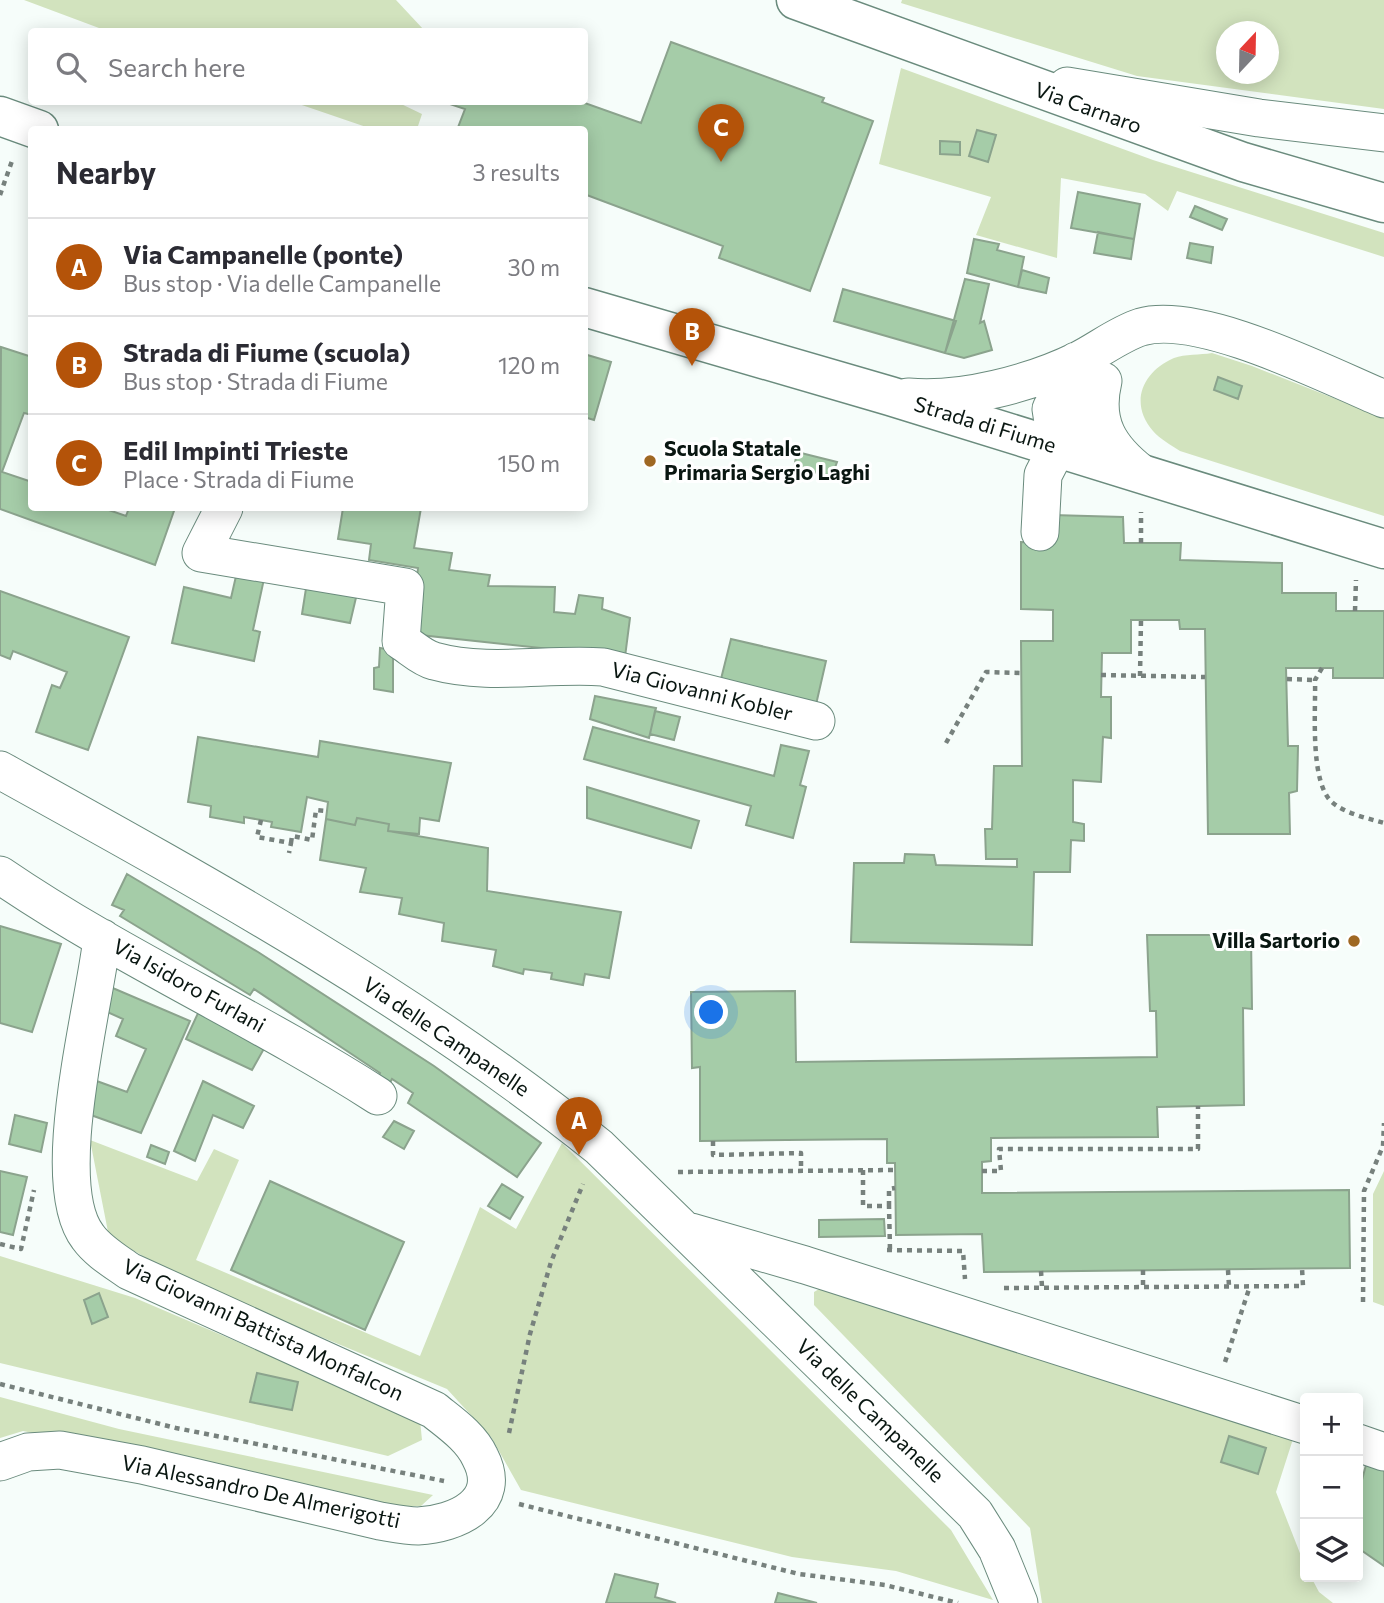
<!DOCTYPE html>
<meta charset="utf-8">
<style>
:root{--surface:#fff;--page:#f7f7f7;--text:#2b2b33;--muted:#7c7c81;--line:#e1e1e2;--accent:#b45309}
body{margin:0;font-family:Commissioner,sans-serif;background:var(--page);color:var(--text)}
.controls{position:absolute;right:21px;bottom:21px;display:grid;overflow:hidden;border-radius:7px;box-shadow:0 4px 18px #0003}
.controls button{width:63px;height:63px;display:grid;place-items:center;padding:0;border:0;border-bottom:2px solid var(--line);background:var(--surface);color:var(--text);font:35px sans-serif}
.compass{position:absolute;left:1216px;top:21px;width:63px;height:63px;border-radius:50%;background:var(--surface);box-shadow:0 4px 18px #0003;rotate:22deg}
.you{position:absolute;left:712px;top:1013px;width:24px;height:24px;margin:-18px;border:5px solid #fff;border-radius:50%;background:#1a73e8;box-shadow:0 0 0 10px #1a73e833}
.badge{display:grid;place-items:center;width:46px;height:46px;border-radius:50%;background:var(--accent);color:#fff;font-size:23px;font-weight:700}
.pin{position:absolute;translate:-50% -58px;filter:drop-shadow(0 2px 4px #0008)}
.pin::after{content:'';position:absolute;top:37px;width:24px;height:21px;background:inherit;clip-path:polygon(0 0,100% 0,50% 100%)}
.list{margin:0;padding:0;list-style:none}
h2{display:flex;justify-content:space-between;align-items:center;height:91px;margin:0;padding:0 28px;font-size:30px}
h2 small{font-size:23px;font-weight:400;color:var(--muted)}
.list li{display:grid;grid-template-columns:46px 1fr auto;gap:21px;align-items:center;box-sizing:border-box;height:98px;padding:0 28px;border-top:2px solid var(--line)}
.list b{display:block;font-size:26px;white-space:nowrap}
.list p{margin:0;font-size:23px;white-space:nowrap;color:var(--muted)}
.list em{font-size:23px;font-style:normal;color:var(--muted)}
.icon{flex:none;width:38px;height:38px;fill:none;stroke:currentColor;stroke-width:2;stroke-linecap:round;stroke-linejoin:round}
.map{position:relative;flex:none;width:1384px;height:1603px;overflow:hidden}
.search{position:absolute;background:var(--surface);box-shadow:0 4px 18px #0003;left:28px;top:28px;width:560px;height:77px;display:flex;align-items:center;gap:18px;box-sizing:border-box;padding:0 24px;border-radius:7px;color:var(--muted);font-size:26px}
.panel{position:absolute;background:var(--surface);box-shadow:0 4px 18px #0003;left:28px;top:126px;width:560px;height:385px;border-radius:7px}
.map>svg:first-child{display:block}
.green{fill:#d2e3be;fill-rule:evenodd}
.building{fill:#a5cca8;stroke:#8ba38d;stroke-width:2}
.lines{fill:none;stroke-linecap:round;stroke-linejoin:round}
.minor-casing{stroke:#6a8b7d;stroke-width:39}
.major-casing{stroke:#6a8b7d;stroke-width:41}
.path{stroke:#77817d;stroke-width:4.5;stroke-dasharray:5 5;stroke-linecap:butt}
.minor{stroke:#fff;stroke-width:37}
.major{stroke:#fff;stroke-width:38}
.poi-dot{fill:#9f6823;stroke:#fff;stroke-width:2.5}
.labels{text-anchor:middle;stroke-width:6;stroke-linejoin:round;paint-order:stroke}
.street-label{font-size:21px;fill:#091611;stroke:#fff}
.poi-label{font-size:21px;font-weight:bold;fill:#091611;stroke:#fff;text-anchor:start}
</style>
<div class="map">
<svg width="1384" height="1603" viewBox="0 0 1384 1603">
<rect width="100%" height="100%" fill="#f6fdfa"/>
<path class="green" d="M24,0H396L424,30L107,31Z
M902,0H1384V109L1137,76L901,3ZM1226,32H1268V74H1226Z
M901,68L1153,160L1384,233V257L1177,191L1168,211L1145,194L1061,178L1057,258L976,235L991,197L879,164Z
M293,102H397L422,114L417,129H372Z
M1212,353L1252,366L1384,418V516L1180,451C1171,445 1160,439 1153,431C1129,403 1142,372 1174,358C1185,354 1200,355 1212,353Z
M90,1140L197,1181L214,1149L239,1160L196,1260L420,1356L480,1207L516,1229L562,1143L951,1530L993,1600L896,1571L792,1557L521,1490L491,1437L447,1389L195,1285L109,1237Z
M1384,1171V1306L1373,1302V1194Z
M0,1256L135,1298L420,1420L422,1440L388,1456L0,1363Z
M826,1285L1293,1439L1276,1492L1305,1566V1577H1311L1319,1592L1333,1603H1042L1030,1528L814,1305V1292Z
M0,1397L119,1429L433,1495L421,1506L388,1507L23,1431L0,1438Z"/>
<path class="building" d="M671,42L824,98L822,102L873,121L810,291L719,258L723,246L584,194V130H457L465,109L444,102H582L641,123Z
M977,130L996,135L988,162L969,156Z
M940,141L960,142V155L940,154Z
M1078,192L1140,204L1134,239L1071,228Z
M1195,206L1227,219L1222,230L1190,217Z
M1098,232L1134,239L1131,259L1094,253Z
M974,239L999,244L997,250L1024,257L1018,287L967,273Z
M1190,243L1213,247L1211,263L1187,258Z
M1022,270L1049,278L1046,293L1018,287Z
M965,279L989,284L980,323L984,321L992,350L964,358L945,353Z
M843,289L956,321L945,353L834,321Z
M1,347L32,357V415L24,413L2,472L32,482V508H103L126,516L129,508H175L155,565L0,509Z
M584,354L611,362L594,420L584,417Z
M1218,377L1242,386L1238,399L1214,390Z
M797,452L837,462L832,476L794,468Z
M343,508H421L414,548L452,553L449,570L490,575L488,586L555,587L554,612L575,614L579,595L603,598L602,609L630,618L625,657L411,634L418,568L369,560L371,544L338,539Z
M1052,515L1123,517L1124,543H1181L1180,560L1282,563V593H1336V611H1384V678H1333V668H1286L1288,746H1298L1297,791L1289,793L1290,834H1208L1205,629H1180L1179,620H1131V653H1102L1101,697H1111V738L1103,737L1101,782L1073,780V822L1084,824V841L1071,840L1070,872H1034L1032,945L851,942L854,863H904L905,854L934,855L936,865L1017,867V859H986L985,829H992L994,766H1022L1021,641H1053V610L1021,609V542L1051,543Z
M236,576L264,579L253,630L260,632L254,661L172,643L184,587L231,598Z
M307,582L358,589L350,623L302,614Z
M0,591L129,637L88,750L36,732L52,685L60,688L67,672L13,651L10,659L0,655Z
M731,639L826,661L815,709L719,687Z
M380,648L393,650V692L374,689V668L379,667Z
M595,696L656,708L649,738L590,719Z
M655,711L680,717L674,740L650,734Z
M593,727L774,776L781,745L809,751L800,785L806,787L793,838L746,825L751,806L584,759Z
M198,737L318,757L320,741L451,763L439,821L420,818L419,834L388,831L389,824L357,818L355,825L326,819L328,802L307,797L301,832L271,827L272,822L261,820L244,817V823L210,817L211,806L188,802Z
M587,787L699,821L691,848L587,818Z
M357,818L389,824L388,831L488,848L487,891L621,912L609,978L585,974L583,985L551,979L552,973L524,969L523,974L493,966L496,950L442,941L444,923L399,914L402,898L360,892L366,868L320,860L326,819L355,825Z
M127,874L258,952L434,1066L541,1143L517,1177L408,1103L413,1093L392,1079L387,1088L376,1081L380,1073L254,989L250,995L120,916L124,910L112,905Z
M0,926L61,944L32,1032L0,1023Z
M1147,935H1251L1252,1009L1243,1008L1244,1105L1157,1107L1158,1137L991,1138V1161L982,1162V1193L1349,1190L1350,1268L984,1272L982,1234L896,1235L895,1163H887V1139L700,1141V1067L692,1068L691,992L795,991L796,1062L1157,1057L1156,1011H1150Z
M108,986L190,1021L141,1133L88,1114L91,1079L127,1092L146,1049L116,1036L123,1019L96,1007Z
M199,1011L266,1045L252,1070L186,1039Z
M203,1081L254,1106L243,1128L213,1115L195,1161L174,1151Z
M15,1115L47,1123L41,1152L9,1144Z
M394,1121L414,1131L404,1149L383,1137Z
M151,1145L169,1152L165,1164L147,1157Z
M0,1171L27,1177L13,1235L0,1232Z
M270,1181L404,1242L365,1330L231,1270Z
M502,1184L523,1197L510,1219L488,1206Z
M884,1219L885,1236L819,1237V1220Z
M99,1293L108,1317L92,1324L84,1300Z
M257,1373L298,1382L292,1410L250,1402Z
M1229,1436L1266,1448L1258,1474L1221,1462Z
M1367,1461L1384,1467V1566L1358,1548V1495Z
M615,1574L658,1584L655,1597L676,1603H606Z
M778,1593L817,1603H775Z"/>
<g class="lines">
<defs>
<path id="minor" d="M1067,86L1259,118L1384,133
M1103,381C1093,423 1109,448 1141,473
M908,397C961,402 1032,383 1079,360C1099,350 1119,334 1141,327C1200,310 1327,375 1384,399
M1057,448L1051,409L1076,361
M224,508L201,553L405,587L401,641C411,647 422,658 434,661C488,676 547,663 603,667L816,721
M1040,532L1043,475L1057,448L1078,426L1102,385
M0,770C206,884 415,999 599,1147L975,1514L997,1549L1019,1603
M0,875C120,957 255,1017 378,1096
M691,1232L805,1265L1305,1425
M1358,1443L1384,1452
M0,1462L28,1452L60,1450L142,1465L380,1521C392,1523 406,1526 418,1526C456,1524 504,1503 480,1457C471,1437 450,1423 434,1410L129,1271C115,1261 98,1251 88,1237C46,1183 95,1005 102,938"/>
<path id="major" d="M796,0L1243,162L1384,203
M0,116L39,130
M584,307L890,396L1384,549"/>
</defs>
<use href="#minor" class="minor-casing"/>
<use href="#major" class="major-casing"/>
<path class="path" d="M0,195L13,158
M1141,543V512
M1355,611L1356,580
M1322,668L1315,680C1316,709 1309,784 1333,803C1347,814 1367,818 1384,823
M1101,675L1205,677
M1140,676L1141,620
M1287,679L1315,680
M946,743L986,672L1021,673
M261,820L257,837L291,843L289,853
M291,843L292,836L312,840L316,810L327,811
M713,1141V1155L801,1153V1171
M863,1170V1206H889L890,1250
M982,1171H1001L999,1149H1198V1106
M678,1172L895,1170
M889,1206V1189L895,1188
M0,1244L21,1249L34,1190
M887,1250L963,1251L965,1279
M1143,1270V1287
M1228,1270L1229,1286
M1041,1271L1042,1287
M1004,1288L1303,1286L1302,1268
M1363,1302L1364,1191L1383,1146L1384,1123
M1225,1362L1250,1286
M0,1384L176,1428L444,1481
M509,1433L530,1334L551,1262L583,1184
M519,1504L799,1574L885,1585L958,1603"/>
<use href="#minor" class="minor"/>
<use href="#major" class="major"/>
</g>
<g class="poi-dot">
<circle cx="650" cy="461" r="7"/>
<circle cx="1354" cy="941" r="7"/>
</g>
<g class="labels">
<g class="street-label">
<text transform="translate(1088 108) rotate(20)" y="7">Via Carnaro</text>
<text transform="translate(985 425) rotate(17)" y="7">Strada di Fiume</text>
<text transform="translate(702 692) rotate(14)" y="7">Via Giovanni Kobler</text>
<text transform="translate(189 986) rotate(29)" y="7">Via Isidoro Furlani</text>
<text transform="translate(446 1037) rotate(34)" y="7">Via delle Campanelle</text>
<text transform="translate(263 1330) rotate(25)" y="7">Via Giovanni Battista Monfalcon</text>
<text transform="translate(870 1411) rotate(44)" y="7">Via delle Campanelle</text>
<text transform="translate(261 1492) rotate(12)" y="7">Via Alessandro De Almerigotti</text>
</g>
<g class="poi-label">
<text x="664" y="456">Scuola Statale<tspan x="664" dy="24">Primaria Sergio Laghi</tspan></text>
<text x="1340" y="948" text-anchor="end">Villa Sartorio</text>
</g>
</g>
</svg>
<div class="controls">
<button>+</button>
<button>−</button>
<button><svg class="icon" aria-label="layers" viewBox="0 0 24 24"><path d="M12 4l9 5-9 5-9-5zM3 14l9 5 9-5"/></svg></button>
</div>
<svg class="compass" viewBox="-18 -18 36 36"><path d="M0-13l5 13h-10z" fill="#e53935"/><path d="M0 13l5-13h-10z" fill="#7c7c81"/></svg>
<div class="you"></div>
<div class="pin badge" style="left:579px;top:1155px">A</div>
<div class="pin badge" style="left:692px;top:366px">B</div>
<div class="pin badge" style="left:721px;top:162px">C</div>
<div class="search"><svg class="icon" aria-label="search" viewBox="0 0 24 24"><circle cx="10" cy="10" r="6"/><path d="M15 15l6 6"/></svg>Search here</div>
<section class="panel">
<h2>Nearby<small>3 results</small></h2>
<ul class="list">
<li><span class="badge">A</span><div><b>Via Campanelle (ponte)</b><p>Bus stop · Via delle Campanelle</p></div><em>30 m</em></li>
<li><span class="badge">B</span><div><b>Strada di Fiume (scuola)</b><p>Bus stop · Strada di Fiume</p></div><em>120 m</em></li>
<li><span class="badge">C</span><div><b>Edil Impinti Trieste</b><p>Place · Strada di Fiume</p></div><em>150 m</em></li>
</ul>
</section>
</div>
